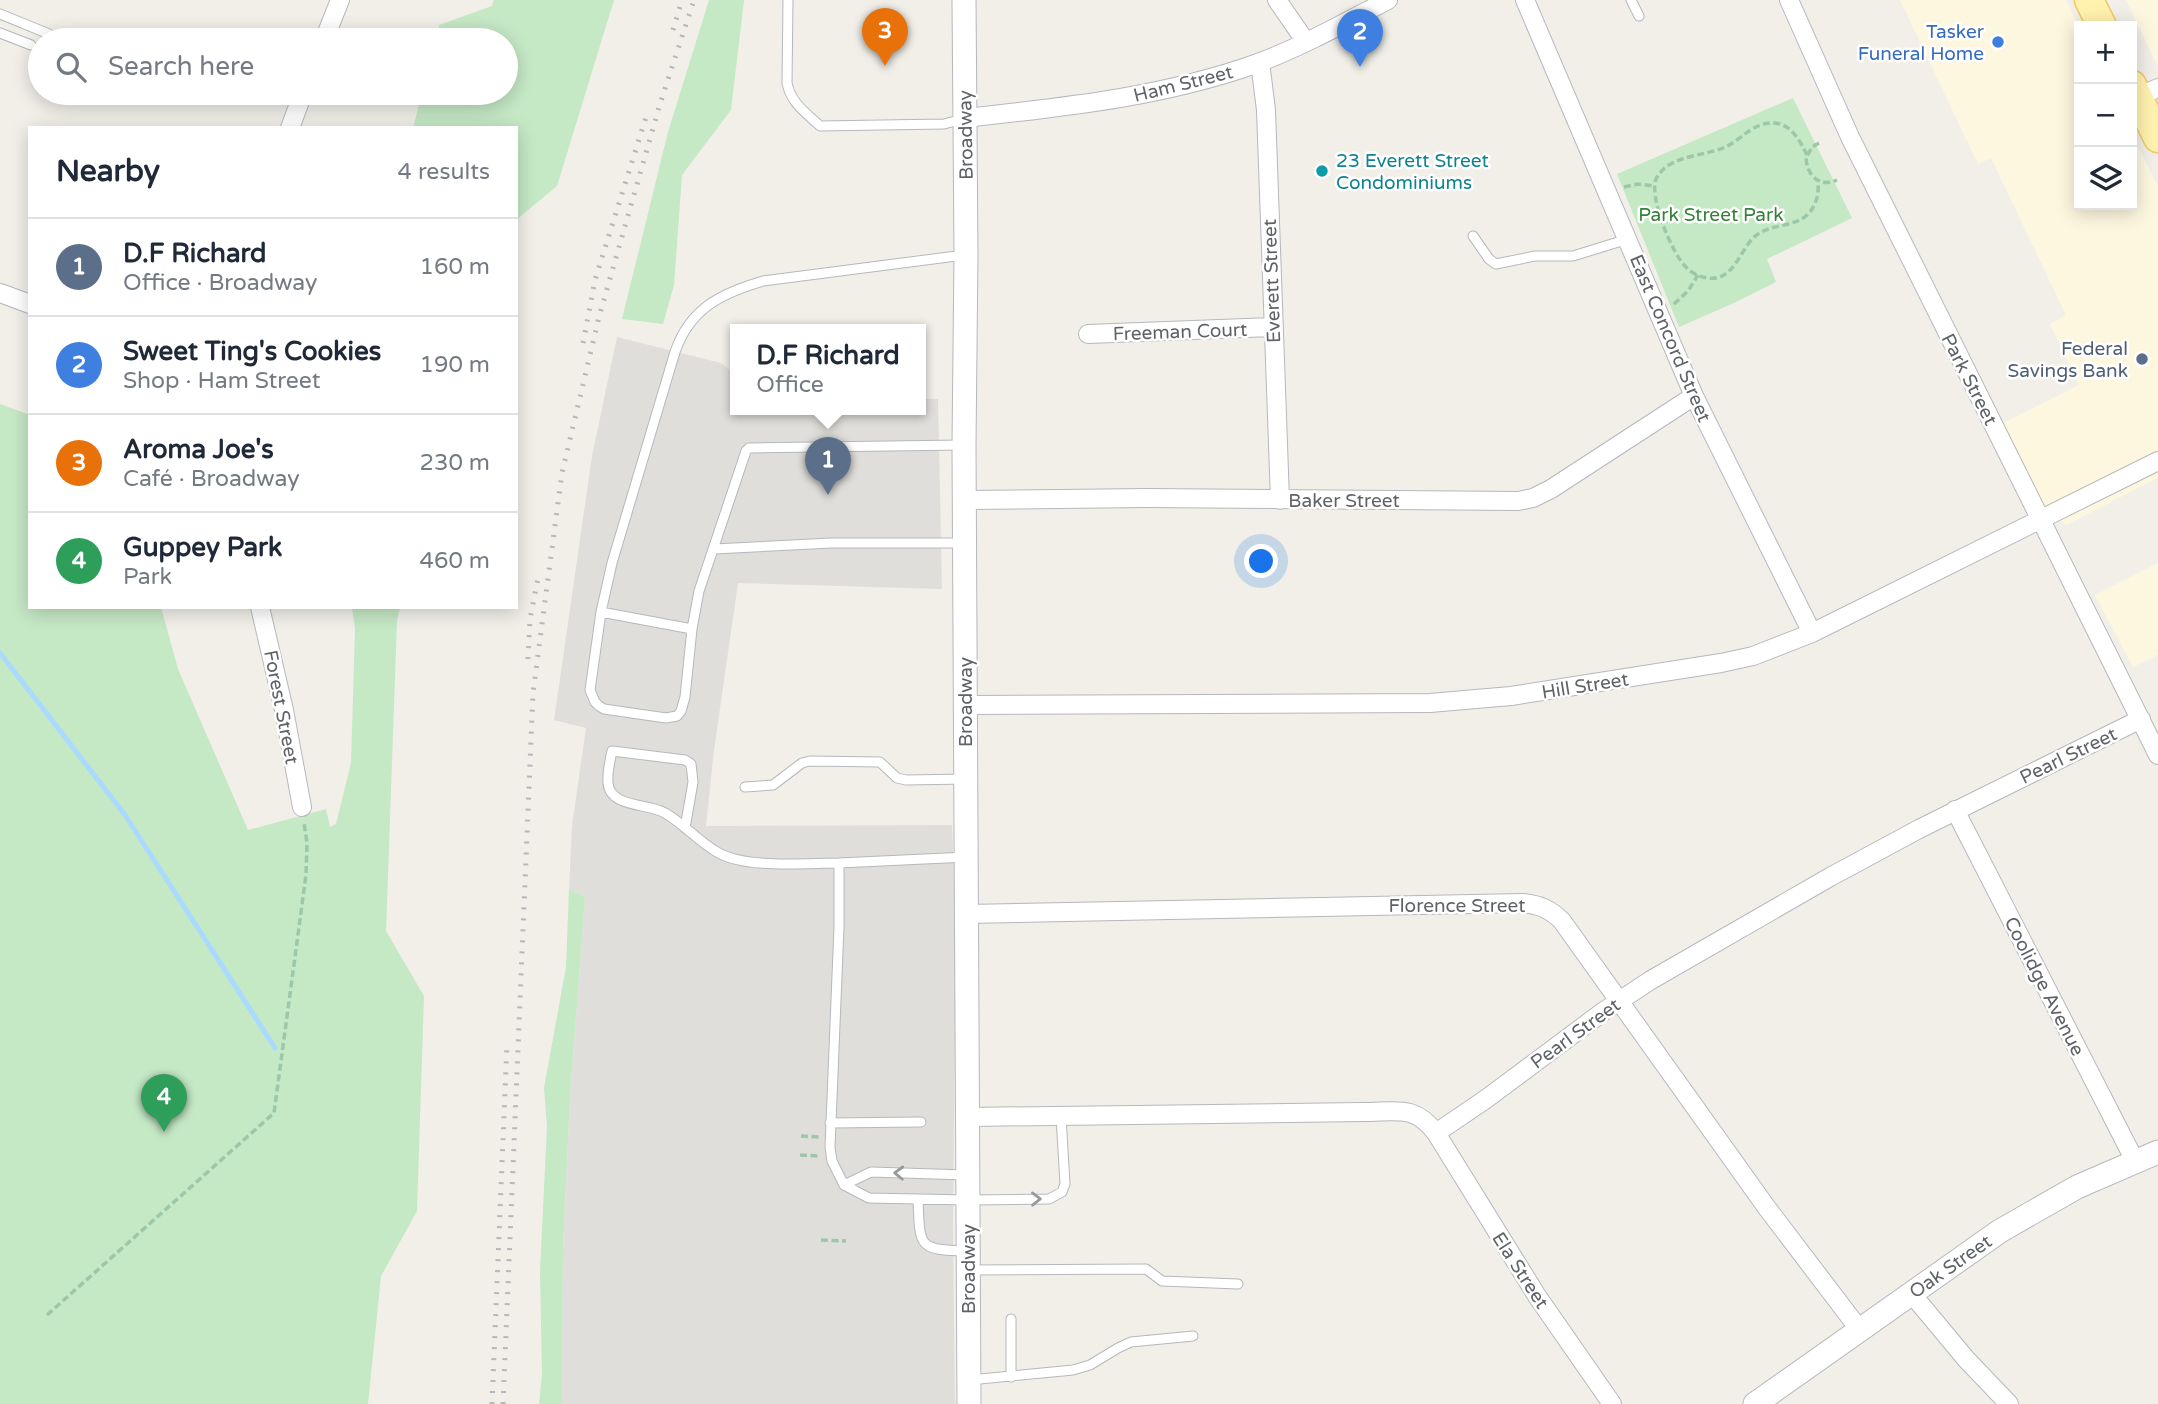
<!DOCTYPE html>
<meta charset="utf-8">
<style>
:root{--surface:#fff;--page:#f6f6f7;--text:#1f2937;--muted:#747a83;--line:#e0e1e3;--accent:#ea4335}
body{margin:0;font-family:"Varela Round",sans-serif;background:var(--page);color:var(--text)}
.controls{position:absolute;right:21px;top:21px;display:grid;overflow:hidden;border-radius:0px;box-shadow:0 4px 18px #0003}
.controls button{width:63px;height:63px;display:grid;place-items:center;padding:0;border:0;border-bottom:2px solid var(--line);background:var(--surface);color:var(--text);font:35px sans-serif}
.you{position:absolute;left:1262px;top:562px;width:24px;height:24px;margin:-18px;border:5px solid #fff;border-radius:50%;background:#1a73e8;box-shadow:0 0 0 10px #1a73e833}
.badge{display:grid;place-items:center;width:46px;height:46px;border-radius:50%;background:var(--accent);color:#fff;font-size:23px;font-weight:700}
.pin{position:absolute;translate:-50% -58px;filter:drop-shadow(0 2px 4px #0008)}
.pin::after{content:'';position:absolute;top:37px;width:24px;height:21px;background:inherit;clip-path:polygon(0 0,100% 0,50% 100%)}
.popup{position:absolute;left:730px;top:324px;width:196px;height:91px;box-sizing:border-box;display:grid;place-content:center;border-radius:0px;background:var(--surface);filter:drop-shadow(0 2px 5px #0005);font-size:23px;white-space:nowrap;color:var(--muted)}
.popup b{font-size:26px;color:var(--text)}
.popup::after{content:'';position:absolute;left:50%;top:100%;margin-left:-14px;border:14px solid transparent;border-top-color:var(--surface)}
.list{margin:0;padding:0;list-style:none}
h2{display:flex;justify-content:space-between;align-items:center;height:91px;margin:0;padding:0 28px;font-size:30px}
h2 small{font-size:23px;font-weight:400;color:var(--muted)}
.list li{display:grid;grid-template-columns:46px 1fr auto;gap:21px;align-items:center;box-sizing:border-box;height:98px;padding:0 28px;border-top:2px solid var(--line)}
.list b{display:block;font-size:26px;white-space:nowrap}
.list p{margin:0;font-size:23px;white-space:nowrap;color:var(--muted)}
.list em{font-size:23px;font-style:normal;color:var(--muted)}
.icon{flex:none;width:38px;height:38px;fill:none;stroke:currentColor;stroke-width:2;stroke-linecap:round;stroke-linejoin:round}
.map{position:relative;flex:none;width:2158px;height:1404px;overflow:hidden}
.search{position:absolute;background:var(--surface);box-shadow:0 4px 18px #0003;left:28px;top:28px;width:490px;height:77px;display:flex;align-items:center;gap:18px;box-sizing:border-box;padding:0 24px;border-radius:38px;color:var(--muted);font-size:26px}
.panel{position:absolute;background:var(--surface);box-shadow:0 4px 18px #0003;left:28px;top:126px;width:490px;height:483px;border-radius:0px}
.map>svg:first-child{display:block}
.commercial{fill:#fef7e0}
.industrial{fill:#e0deda}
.green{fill:#c5e8c5}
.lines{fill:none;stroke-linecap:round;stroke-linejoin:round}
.stream{stroke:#aadaff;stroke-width:5}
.service-casing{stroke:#b5b8bc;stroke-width:11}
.minor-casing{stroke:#b5b8bc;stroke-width:20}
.tertiary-casing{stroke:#b5b8bc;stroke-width:25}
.primary-casing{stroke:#f2c960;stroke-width:31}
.path{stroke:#9cc7a9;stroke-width:3.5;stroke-dasharray:7 3.5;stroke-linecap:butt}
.service{stroke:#fff;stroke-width:9}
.minor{stroke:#fff;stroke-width:18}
.tertiary{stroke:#fff;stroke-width:23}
.primary{stroke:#fff2af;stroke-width:28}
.rail{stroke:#b6b7b8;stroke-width:5;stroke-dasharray:2 9;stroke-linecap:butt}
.oneway{stroke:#979a9d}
.shop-dot{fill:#3f7fe0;stroke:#fff;stroke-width:2.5}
.culture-dot{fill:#0f9aa8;stroke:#fff;stroke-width:2.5}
.service-dot{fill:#5c6f8a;stroke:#fff;stroke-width:2.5}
.labels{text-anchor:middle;stroke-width:5;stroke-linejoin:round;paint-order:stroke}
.shop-label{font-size:19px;fill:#366cbe;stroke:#fff;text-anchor:end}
.street-label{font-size:19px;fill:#5f6368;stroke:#fff}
.culture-label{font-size:19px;fill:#0d838f;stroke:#fff;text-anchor:start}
.park-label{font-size:19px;fill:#348238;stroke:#fff}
.service-label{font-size:19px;fill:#4e5e75;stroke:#fff;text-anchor:end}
</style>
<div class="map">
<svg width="2158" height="1404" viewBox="0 0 2158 1404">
<rect width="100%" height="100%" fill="#f1efe8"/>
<path class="commercial" d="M1900,0H2066L2079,27V205H2132V134L2158,187V478L2066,525L2032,501L1995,427L2079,385L2050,324L2066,315L1991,158L1978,164Z
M2126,0H2158V67Z
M2158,563V655L2133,667L2095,595Z"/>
<path class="industrial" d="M617,337L721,363L735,375V409H921V399H938L942,589L738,583L714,750L706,826L952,825L956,931L953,1223L955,1404H562L563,1249L570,1097L585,897L569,889L572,826L586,728L554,720L592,456Z"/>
<path class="green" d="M494,0H614L557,186L516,220V128H413L422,93H506V40H436L439,25L492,6Z
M709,0H744L731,110L682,175L674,285L663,324L622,319L668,132Z
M1793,98L1852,218L1767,259L1776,282L1734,303L1679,327L1617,174Z
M0,404L30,415V607H161L178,669L248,830L326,809L330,827L336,824L351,763L355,629L352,607H400L397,621L386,931L424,996L417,1211L381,1276L368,1404H0Z
M569,889L585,897L570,1097L563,1249L562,1404H539L542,1375L540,1271L547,1126L544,1088L566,967Z"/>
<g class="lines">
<path class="stream" d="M0,653L125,815L275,1048"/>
<defs>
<path id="service" d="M788,0L787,83C791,103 805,112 820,126L944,124L963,119
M1631,0L1639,16
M0,14L49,34
M0,33L31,45
M1473,236L1489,259L1496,264L1535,256H1573L1628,239
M962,445L749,448L746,451L699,591L692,629L685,697L681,711L677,716L666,718L604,709L599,706L595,702L590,690L601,612L612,563L675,352C690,308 722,293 763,281L964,255
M714,549L831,543H964
M601,612L692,629
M745,787L773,785L802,763L810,761L880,762L897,778L906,780L966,779
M685,828L693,782L691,764L685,760L612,751C610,761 607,772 608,783C610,808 648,803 665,813C684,824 698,841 717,852C745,869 805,863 839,863
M830,1123L921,1122
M966,1175L871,1172L844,1185L869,1198L968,1200L1049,1199L1062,1192L1065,1184L1061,1116
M844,1185L832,1161L830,1147L839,927V863L967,857
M918,1199C920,1246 917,1250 966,1251
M970,1270L1146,1269L1162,1281L1238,1284
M1011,1377V1319
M970,1380L1073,1370L1090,1365L1118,1348L1131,1342L1193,1336"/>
<path id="minor" d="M1277,0L1306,42
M1525,0L1694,396L1812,633
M1789,0L1850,137L2158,755
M324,40L340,0
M1260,62L1266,110L1280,500
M2138,97L2158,88
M965,118C1064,107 1164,97 1258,63C1303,46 1346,22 1388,0
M290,128L303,93
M0,293L30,304
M1088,334L1273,327
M965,500L1146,498L1518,501L1533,498L1551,489L1694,396
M260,607L284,710L302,807
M966,705L1430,703L1511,696L1721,663L1753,656L1812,633L2158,461
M1955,810L2135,1161
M967,914L1523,903C1540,905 1550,909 1562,921L1767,1208L1859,1329
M968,1117L1363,1112C1396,1112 1414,1104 1436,1133L1537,1296L1612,1404
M1436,1133L1486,1099L1604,1011L1651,980L1830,877L1919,829L2141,719
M1911,1293L1966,1359L2009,1404"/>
<path id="tertiary" d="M964,0L966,254L964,445L969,1404
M1755,1404L2000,1231L2077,1187L2158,1152"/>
<path id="primary" d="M2089,0L2102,26
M2132,85L2158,138"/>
</defs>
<use href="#service" class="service-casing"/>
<use href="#minor" class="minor-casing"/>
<use href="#tertiary" class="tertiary-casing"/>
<use href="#primary" class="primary-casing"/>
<path class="path" d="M1819,143L1812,147L1806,158C1807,176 1820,188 1837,180
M1807,155C1800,141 1792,125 1775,123C1753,121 1741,141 1723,148C1704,156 1670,155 1657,177C1647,194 1672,253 1685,266C1689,271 1697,276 1703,277C1732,285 1738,254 1753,238C1769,222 1796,229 1810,212C1817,203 1819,192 1818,182
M1624,187L1638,184L1654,186
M1674,304L1688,291L1698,275
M801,1136L819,1137
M800,1155L818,1156
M821,1240L846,1241
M47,1315L274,1113L306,875L307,843L304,823"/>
<use href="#service" class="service"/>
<use href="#minor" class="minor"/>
<use href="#tertiary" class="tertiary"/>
<use href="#primary" class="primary"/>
<path class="rail" d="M673,30L682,0
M583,343L595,280L647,114
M528,659L530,619L539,573
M492,1404L507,1044
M503,1404L533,693L549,571L562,473L599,317L660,104L694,0"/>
</g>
<defs><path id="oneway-chevron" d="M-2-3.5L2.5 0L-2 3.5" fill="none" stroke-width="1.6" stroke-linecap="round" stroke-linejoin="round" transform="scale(1.75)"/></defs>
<g class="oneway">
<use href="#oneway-chevron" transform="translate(899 1173) rotate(-178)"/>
<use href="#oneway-chevron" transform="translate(1036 1199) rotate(-1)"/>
</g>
<circle class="shop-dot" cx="1998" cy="42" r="7"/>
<circle class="culture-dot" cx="1322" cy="171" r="7"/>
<circle class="service-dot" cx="2142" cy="359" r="7"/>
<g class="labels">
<g class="shop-label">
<text x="1984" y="38">Tasker<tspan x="1984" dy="22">Funeral Home</tspan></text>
</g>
<g class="street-label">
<text transform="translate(1183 83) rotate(-14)" y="7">Ham Street</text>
<text transform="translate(965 135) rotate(-91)" y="7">Broadway</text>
<text transform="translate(1271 281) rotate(-92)" y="7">Everett Street</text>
<text transform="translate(1180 331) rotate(-2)" y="7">Freeman Court</text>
<text transform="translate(1671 338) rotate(67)" y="7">East Concord Street</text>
<text transform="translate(1970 379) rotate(63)" y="7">Park Street</text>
<text x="1344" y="507">Baker Street</text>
<text transform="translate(1585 685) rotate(-9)" y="7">Hill Street</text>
<text transform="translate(965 702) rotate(-90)" y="7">Broadway</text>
<text transform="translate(282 707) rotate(79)" y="7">Forest Street</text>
<text transform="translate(2068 755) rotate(-26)" y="7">Pearl Street</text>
<text x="1457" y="912">Florence Street</text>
<text transform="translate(2045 986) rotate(63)" y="7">Coolidge Avenue</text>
<text transform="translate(1575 1033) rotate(-36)" y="7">Pearl Street</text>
<text transform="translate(1950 1266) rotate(-35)" y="7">Oak Street</text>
<text transform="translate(968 1269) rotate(-90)" y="7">Broadway</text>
<text transform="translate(1521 1270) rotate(57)" y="7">Ela Street</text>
</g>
<g class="culture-label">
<text x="1336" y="167">23 Everett Street<tspan x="1336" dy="22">Condominiums</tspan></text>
</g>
<g class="park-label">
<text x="1711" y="221">Park Street Park</text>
</g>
<g class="service-label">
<text x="2128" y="355">Federal<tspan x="2128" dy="22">Savings Bank</tspan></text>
</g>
</g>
</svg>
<div class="controls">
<button>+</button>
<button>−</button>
<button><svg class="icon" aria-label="layers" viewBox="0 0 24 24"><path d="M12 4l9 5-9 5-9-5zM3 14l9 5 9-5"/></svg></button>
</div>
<div class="you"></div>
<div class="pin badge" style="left:828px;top:495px;background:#5c6f8a">1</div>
<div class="popup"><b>D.F Richard</b>Office</div>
<div class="pin badge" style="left:1360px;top:67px;background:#3f7fe0">2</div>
<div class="pin badge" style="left:885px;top:66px;background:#e8710a">3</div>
<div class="pin badge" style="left:164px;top:1132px;background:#2e9e5b">4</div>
<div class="search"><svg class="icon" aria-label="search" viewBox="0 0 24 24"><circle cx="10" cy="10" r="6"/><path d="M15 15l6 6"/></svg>Search here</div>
<section class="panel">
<h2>Nearby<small>4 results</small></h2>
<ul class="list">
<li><span class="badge" style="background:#5c6f8a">1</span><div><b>D.F Richard</b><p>Office · Broadway</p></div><em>160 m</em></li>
<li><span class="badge" style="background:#3f7fe0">2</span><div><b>Sweet Ting's Cookies</b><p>Shop · Ham Street</p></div><em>190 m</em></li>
<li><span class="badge" style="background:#e8710a">3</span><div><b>Aroma Joe's</b><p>Café · Broadway</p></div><em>230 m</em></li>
<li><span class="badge" style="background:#2e9e5b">4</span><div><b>Guppey Park</b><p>Park</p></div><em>460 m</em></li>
</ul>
</section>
</div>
